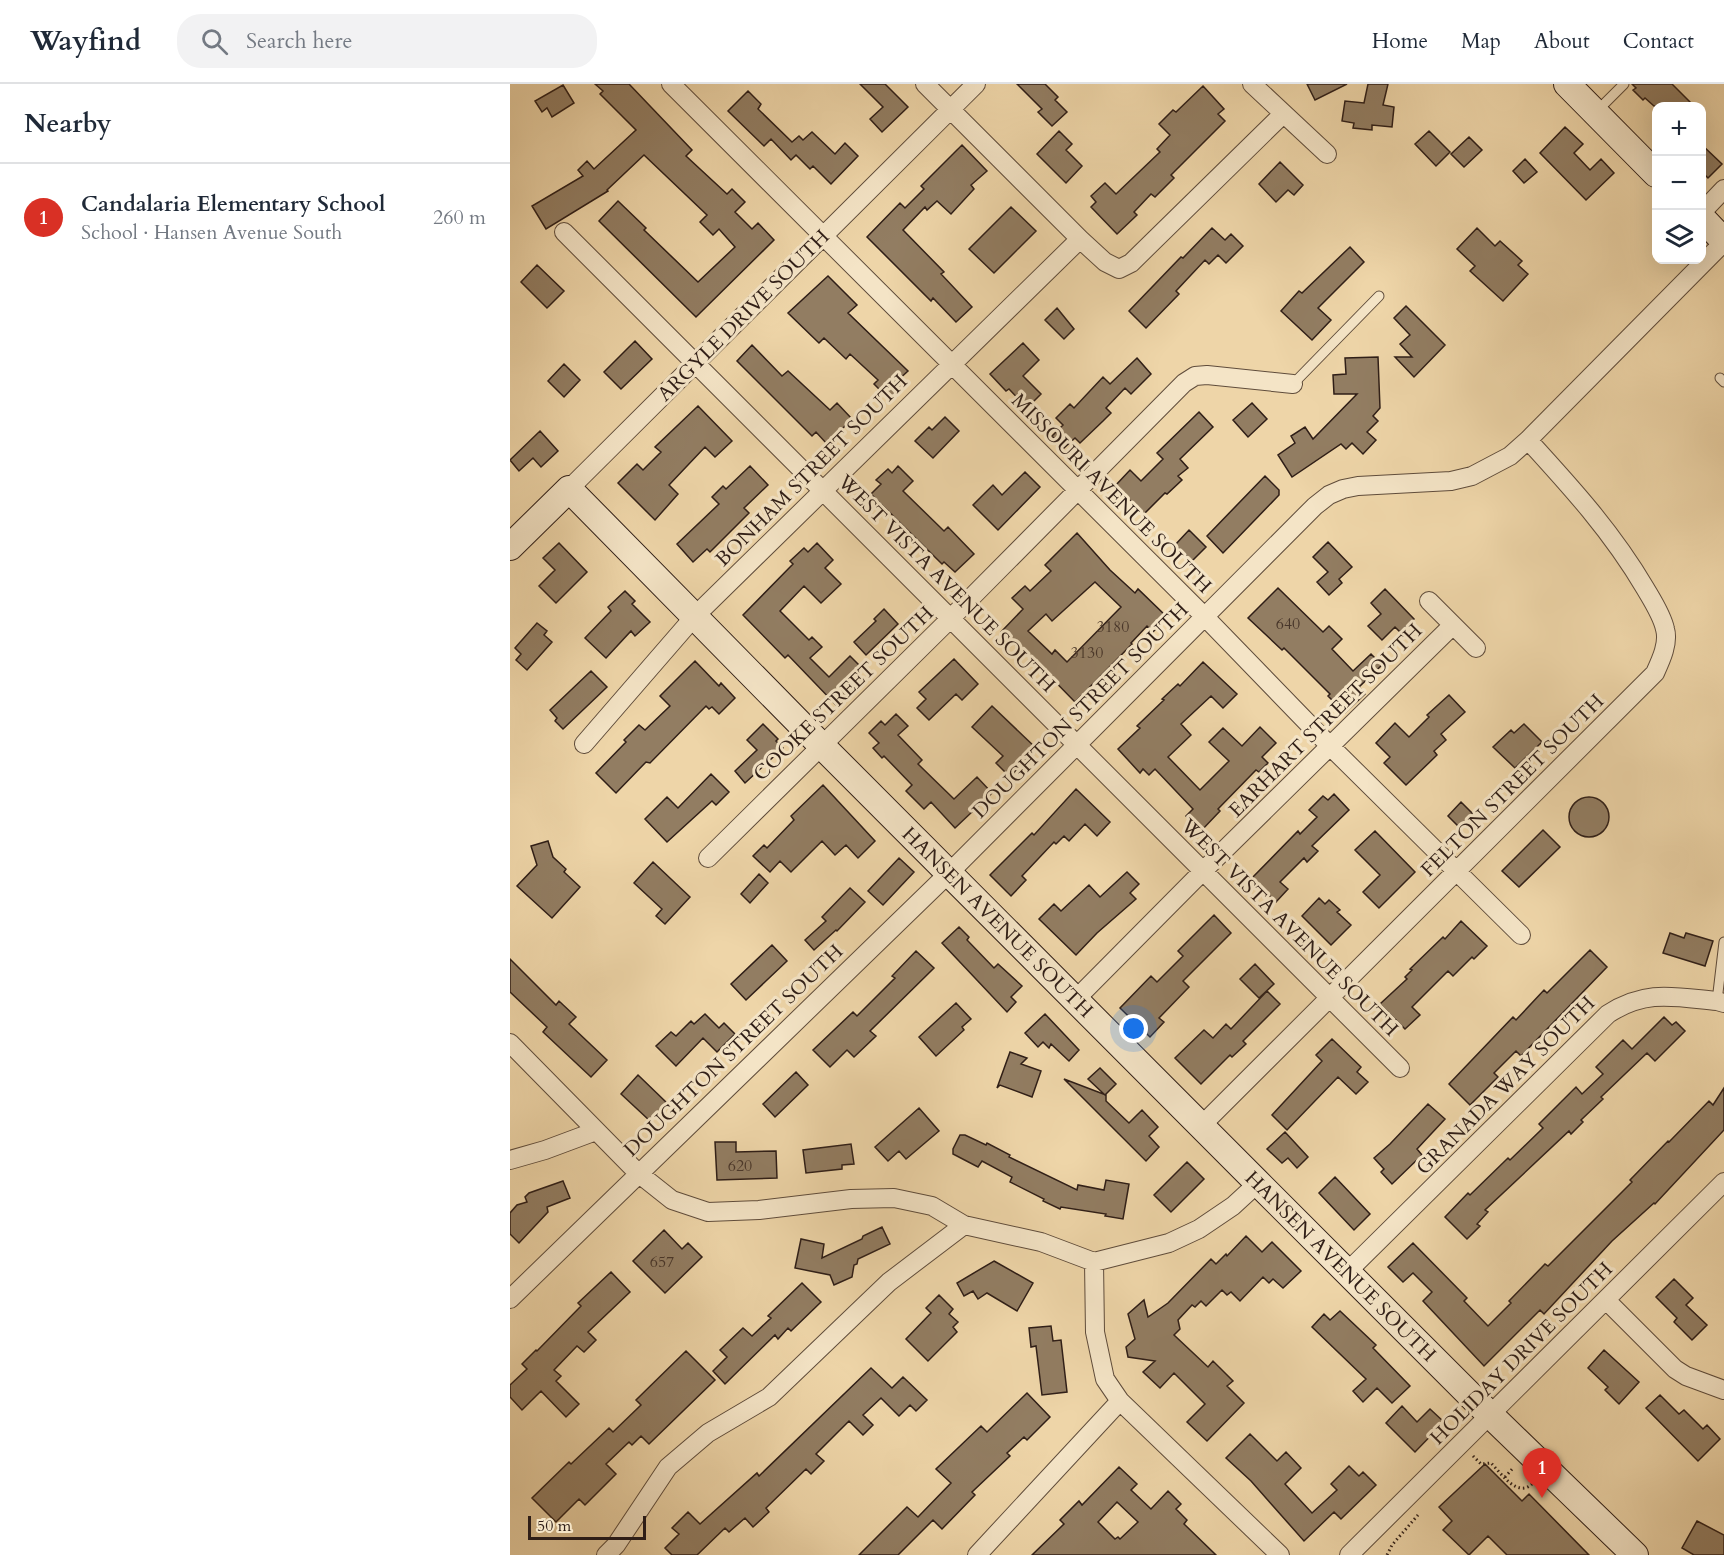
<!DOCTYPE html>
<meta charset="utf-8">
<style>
:root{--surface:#fff;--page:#f2f2f3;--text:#1f2937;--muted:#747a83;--line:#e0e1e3;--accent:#d93025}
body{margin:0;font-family:Cardo,serif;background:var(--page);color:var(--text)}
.controls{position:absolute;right:18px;top:18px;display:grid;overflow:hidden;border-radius:12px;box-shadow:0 6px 24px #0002}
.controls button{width:54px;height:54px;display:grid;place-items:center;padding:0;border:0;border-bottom:2px solid var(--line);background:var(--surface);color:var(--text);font:30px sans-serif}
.scale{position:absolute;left:18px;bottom:15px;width:118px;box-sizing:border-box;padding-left:6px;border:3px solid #2f1e17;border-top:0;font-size:16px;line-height:21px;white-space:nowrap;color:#2f1e17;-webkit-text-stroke:4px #f4e4c6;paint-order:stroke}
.you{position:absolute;left:624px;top:945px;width:21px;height:21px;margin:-15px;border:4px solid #fff;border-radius:50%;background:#1a73e8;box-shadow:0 0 0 9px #1a73e833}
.badge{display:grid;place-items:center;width:39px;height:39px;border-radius:50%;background:var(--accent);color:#fff;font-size:20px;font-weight:700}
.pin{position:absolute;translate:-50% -50px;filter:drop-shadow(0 2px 3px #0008)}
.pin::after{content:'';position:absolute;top:32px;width:21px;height:18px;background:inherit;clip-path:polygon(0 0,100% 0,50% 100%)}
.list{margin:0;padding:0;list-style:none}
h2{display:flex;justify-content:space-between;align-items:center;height:78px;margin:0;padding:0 24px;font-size:26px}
h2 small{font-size:20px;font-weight:400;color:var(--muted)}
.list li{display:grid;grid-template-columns:39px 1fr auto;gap:18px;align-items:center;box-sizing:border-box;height:108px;padding:0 24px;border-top:2px solid var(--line)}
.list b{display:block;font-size:22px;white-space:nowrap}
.list p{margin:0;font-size:20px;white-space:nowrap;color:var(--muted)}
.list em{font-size:20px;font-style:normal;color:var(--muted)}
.icon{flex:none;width:33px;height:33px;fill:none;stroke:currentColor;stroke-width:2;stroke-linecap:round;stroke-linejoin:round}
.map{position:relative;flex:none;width:1214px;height:1471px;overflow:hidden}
header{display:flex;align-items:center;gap:36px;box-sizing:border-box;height:84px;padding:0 30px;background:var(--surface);border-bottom:2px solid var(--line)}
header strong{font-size:28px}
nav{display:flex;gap:33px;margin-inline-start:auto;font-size:21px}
.search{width:420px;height:54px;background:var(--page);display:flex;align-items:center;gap:15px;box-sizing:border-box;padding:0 21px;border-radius:24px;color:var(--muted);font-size:22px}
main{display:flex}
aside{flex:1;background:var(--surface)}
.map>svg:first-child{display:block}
.building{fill:#927d62;stroke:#2f1e17;stroke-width:1.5;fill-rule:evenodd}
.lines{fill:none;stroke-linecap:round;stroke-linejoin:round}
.lane-casing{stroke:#5f4c3b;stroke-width:11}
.street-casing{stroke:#5f4c3b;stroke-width:20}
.secondary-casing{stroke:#2f1e17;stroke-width:28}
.path{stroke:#2f1e17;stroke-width:3;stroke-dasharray:1.5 3;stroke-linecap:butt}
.lane{stroke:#f4e4c6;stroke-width:9}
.street{stroke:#f4e4c6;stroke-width:18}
.secondary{stroke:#f4e4c6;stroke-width:26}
.labels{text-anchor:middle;stroke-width:6;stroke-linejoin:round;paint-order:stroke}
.number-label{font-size:16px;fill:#48362a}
.street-label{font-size:20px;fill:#2f1e17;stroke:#f4e4c6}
</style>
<header>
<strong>Wayfind</strong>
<div class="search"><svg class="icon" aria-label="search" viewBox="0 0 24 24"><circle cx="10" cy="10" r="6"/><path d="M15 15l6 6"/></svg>Search here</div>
<nav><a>Home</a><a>Map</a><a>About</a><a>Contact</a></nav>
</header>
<main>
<aside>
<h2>Nearby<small></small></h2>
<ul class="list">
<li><span class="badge">1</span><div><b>Candalaria Elementary School</b><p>School · Hansen Avenue South</p></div><em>260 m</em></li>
</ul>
</aside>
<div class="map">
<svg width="1214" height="1471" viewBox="0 0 1214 1471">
<rect width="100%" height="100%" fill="#eed5a8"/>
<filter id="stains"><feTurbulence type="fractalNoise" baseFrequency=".00333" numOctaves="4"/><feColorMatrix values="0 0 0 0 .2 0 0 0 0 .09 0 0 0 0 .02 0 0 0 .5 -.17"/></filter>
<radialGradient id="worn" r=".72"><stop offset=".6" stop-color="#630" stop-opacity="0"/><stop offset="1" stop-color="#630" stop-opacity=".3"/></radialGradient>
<path class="building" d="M85,0H119L182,66L176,72L217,110L222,105L235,118L225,128L242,145L248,139L264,156L186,233L89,137L108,117L136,144L134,146L188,198L225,163L209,145L203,151L190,138L197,131L134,71L97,106L98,107L36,145L22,122L73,92L68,86L77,77L84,85L126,46L90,10L93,7Z
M350,0H375L398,23L372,48L360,35L373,23Z
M507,0H535L548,13L545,16L557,28L542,42L528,28L532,25Z
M797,0H837L805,16Z
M858,0H878L873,21L884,23L882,43L862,41V46L843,44L844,39L832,37L835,17L854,19Z
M1122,0H1162L1184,22H1144L1135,14L1133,16L1123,6L1126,4Z
M53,1L64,19L42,33L37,24L32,28L25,17Z
M693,2L714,25L708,30L715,37L661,91L664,94L645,113L641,110L624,128L627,131L607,150L581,123L586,118L581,112L595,99L606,110L650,68L647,65L660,51L649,40L663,26L666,28Z
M238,7L251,20L248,25L282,58L289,52L293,56L302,48L325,70L335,59L348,72L321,100L303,82L300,85L286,71L281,76L261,55L254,62L218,27Z
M1055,43L1073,60L1064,69L1080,86L1091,75L1104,89L1076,116L1030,69Z
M549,47L562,60L556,66L572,82L556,99L527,70Z
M919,47L940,68L926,82L905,60Z
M959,53L972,66L954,83L941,70Z
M1191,60L1212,80L1198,94L1191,87Z
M452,61L477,87L461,101L464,105L441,130L427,117L417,126L415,123L393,146L434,188L431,190L462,223L446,238L423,214L421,217L357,153L390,119L395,124L414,105L411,102Z
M1015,75L1027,88L1014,99L1003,87Z
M770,78L793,101L784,111L778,106L766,118L749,100Z
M501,123L526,147L484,189L459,165Z
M702,144L715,156L721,150L733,162L716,179L708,171L699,180L695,176L666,207L669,210L636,244L619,227L671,173L673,174Z
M967,144L985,162L990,157L1012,177L1008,181L1018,190L993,217L960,187L965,182L947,165Z
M840,163L854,178L808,224L821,236L802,256L771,227L789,207L792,209Z
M27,181L54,207L37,224L11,198Z
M318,192L347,221L338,229L398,287L387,297L392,302L379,315L364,300L368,296L340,270L336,275L314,254L309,259L278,229Z
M896,222L935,261L904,293L885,273H902L890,260L900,251L884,234Z
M547,224L564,245L554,255L535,236Z
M125,257L142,275L111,305L94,288Z
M513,259L529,276L513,292L531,310L517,324L499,305L496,307L480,290Z
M242,261L272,292L278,287L320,326L327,319L342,335L317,360L306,348L302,352L227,277Z
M868,273L870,324L863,332L868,337L857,348L866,356L853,370L842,359L836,365L831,360L782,393L768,371L785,359L781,352L795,343L803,355L847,310H824L823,291L836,290L835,274Z
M627,274L641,290L621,310L615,304L596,324L601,329L593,337L570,359L565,354L554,364L542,352L553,341L546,334L560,320L564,324L593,293L600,300Z
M54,280L70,296L54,313L38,297Z
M742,319L757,335L738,353L723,336Z
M188,322L222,357L205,373L195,363L159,401L168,410L145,436L108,399L127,380L133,386L151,368L145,363Z
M689,328L703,343L670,375L678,384L668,392L672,396L657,410L655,409L634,430L605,402L620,386L631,397L653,375L647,369Z
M435,333L449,347L423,374L405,357L419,343L422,346Z
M30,347L48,367L31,383L23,374L9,387L0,376Z
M240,382L258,401L234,424L239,429L200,468L197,465L183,478L167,460L209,420L202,413L213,402L216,405Z
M388,382L403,397L393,407L434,447L438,443L464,470L445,488L434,478L432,480L361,410L371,400L366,396L378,385L382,389Z
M515,388L530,403L488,446L463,421L483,401L492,411Z
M755,392L769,406V411L713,469L697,452Z
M679,446L696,463L682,477L665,461Z
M567,449L600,486L625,509L628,505L657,533L643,548L637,542L621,559L622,560L565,618L517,569L515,570L491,548L513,525L502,514L515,502L520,507L541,487L535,481ZM585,498L611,523L557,578L545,566L542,570L518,547L536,530L542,537Z
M818,458L842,483L829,495L832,499L819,511L807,498L818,488L803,473Z
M49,459L77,488L46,519L29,502L45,486L33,474Z
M307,459L323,476L315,484L331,500L311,519L294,502L270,527L299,556L302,553L312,563L300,574L319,593L340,572L351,583L345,589L351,596L326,621L278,571L275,574L233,531L283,480L280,477L294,464L298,468Z
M768,504L813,548L819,542L832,555L822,565L843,587L861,570L872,581L849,603L855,610L835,629L818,612L820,610L774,564L772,566L738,534Z
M875,505L904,535L890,548L885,543L872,556L858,542L871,530L861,519Z
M115,507L125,517L122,520L140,538L125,552L121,547L96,574L75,554L101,527L98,523Z
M374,525L388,540L356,571L344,558L366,537L364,535Z
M27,539L37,547L34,551L42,558L17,586L6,576L11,570L5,564Z
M444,575L468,600L452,616L446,610L419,636L407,624L416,615L409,608Z
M185,577L209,602L211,599L225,614L209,630L202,623L199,625L196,622L140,679L136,678L106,709L86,689L116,658L114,656L129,641L135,646L160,622L150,612Z
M693,578L727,610L713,624L701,612L671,640L681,651L658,673L690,706L719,677L699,658L713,644L732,662L750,643L766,659L752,673L758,679L749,688L746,686L708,725L710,727L691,747L676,732L683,725L645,685L639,691L633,685L630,689L608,665L630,644L627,642L654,616L652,615L668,600L670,602Z
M81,587L97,603L53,645L45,637L47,634L40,626Z
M939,611L955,628L931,650L936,656L924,667L927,671L896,701L874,679L880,673L866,659L885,639L899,653L919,633L917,631Z
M482,622L527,665L500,693L486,679L493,672L462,643Z
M386,630L398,642L388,651L412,676L408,680L444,715L467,693L482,709L445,744L421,718L414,725L396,707L402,701L374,672L372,674L363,664L369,659L359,649L371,637L375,641Z
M253,640L268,655L266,657L273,664L235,699L225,687L247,666L237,656Z
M1014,640L1032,658L1005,684L983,663L1001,646L1004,649Z
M201,690L219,708L206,721L202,717L157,758L135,735L157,713L168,724Z
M313,701L365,757L348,774L336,761L325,771L312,757L281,788L270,777L260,788L243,772L254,761L257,764L284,736L281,732Z
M566,705L600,738L587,752L575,740L559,757L554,752L546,760L544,758L512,792L516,796L501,812L480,791L522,749L524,751Z
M824,710L839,726L802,762L808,767L797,778L794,774L770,798L778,805L766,818L741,795L788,747L790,750L807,733L799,726L813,712L818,716Z
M1059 733a20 20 0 1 1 40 0a20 20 0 1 1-40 0Z
M951,718L964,731L950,744L938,732Z
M1033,746L1050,763L1009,803L992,787Z
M865,747L905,788L869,824L853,808L870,791L845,766Z
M38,757L43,773L56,785L54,788L70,803L42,834L7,802L27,781L21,762Z
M389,774L404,788L373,821L358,807Z
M143,778L180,813L155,840L146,832L152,825L124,799Z
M617,788L629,800L620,809L626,815L587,849L566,871L529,835L544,820L551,827L579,801L590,813Z
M249,790L258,799L240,819L231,810Z
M340,804L355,818L327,847L326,846L304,866L295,856L316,837L312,833Z
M809,814L815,820L819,816L830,826L827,828L841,841L821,861L792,832Z
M704,831L721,849L673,897L679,903L649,934L654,938L640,953L610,924L641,892L647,898L673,872L668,867Z
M951,837L977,862L964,875L962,873L943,892L938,887L902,923L910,931L895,945L870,920L897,895L895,893L902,886L900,885L933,853L935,855Z
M449,843L459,853L457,856L484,884L488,880L512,902L501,913L506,918L497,928L432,859Z
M1160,849L1174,854L1176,849L1203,857L1195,882L1153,869Z
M262,861L277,877L236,916L221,900Z
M1080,866L1097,883L1011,972L1006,967L984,989L988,993L960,1021L939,1000L1003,933L1006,936L1034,906L1037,909Z
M406,867L424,884L360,947L366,952L344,973L337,966L320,983L303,966L343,928L347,932L385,894L382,892Z
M0,875L46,921L49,917L66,933L59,940L97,976L81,993L33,948L37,943L0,908Z
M745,880L764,900L749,914L730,895Z
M757,907L770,920L733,957L736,960L722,973L720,971L691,1000L665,974L694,946L703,954L716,940L721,945Z
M446,919L461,935L452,943L454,946L426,972L409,953Z
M195,930L209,944L214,939L225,950L207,968L193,954L166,982L146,962L161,948L166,952L181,937L184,940Z
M535,930L569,966L559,977L541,960L539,964L533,958L528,963L515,949Z
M1154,933L1162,941L1166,938L1175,947L1145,977L1137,969L1091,1013L1093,1015L1071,1036L1073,1038L1061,1050L1059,1047L975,1126L978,1128L967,1140L970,1142L957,1155L935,1133L958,1109L960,1111L998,1074L1000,1076L1033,1044L1029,1040L1066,1003L1072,1010L1093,990L1086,983L1113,956L1122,965Z
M822,955L851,983L847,988L858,998L846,1010L828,993L777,1046L762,1031L812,977L806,971Z
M500,968L517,974L511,980L531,987L522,1013L490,1001L487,1004Z
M590,984L606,1000L595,1011L578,995Z
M286,988L298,1001L265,1033L253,1020Z
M128,991L157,1019L140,1037L111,1010Z
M554,995L596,1011V1017L619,1039L632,1026L648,1043L639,1052L649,1063L636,1077Z
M1214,1004V1046L1145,1120L1144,1119L1102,1157L1034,1230L1030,1226L974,1282L913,1217L922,1208L903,1189L893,1198L878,1183L903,1159L957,1214L954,1217L978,1242L1001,1219L999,1217L1035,1180L1038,1182L1122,1098L1120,1096L1158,1057L1159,1058L1199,1017L1203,1021Z
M918,1020L935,1035L907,1065L912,1071L882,1100L871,1088L874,1085L864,1074L880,1060Z
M409,1024L429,1047L396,1075L389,1067L378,1077L365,1063Z
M775,1048L798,1073L787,1084L778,1074L772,1079L757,1065Z
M450,1051H455L476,1061L477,1059L500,1071L499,1073L567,1106L568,1101L594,1106L596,1096L619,1100L613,1135L595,1132L596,1130L551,1123L550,1125L533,1117L534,1115L500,1098L502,1093L472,1077L468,1083L443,1070V1065Z
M205,1058H226V1068L266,1067L267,1094L207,1096Z
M341,1060L344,1080L332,1081V1085L296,1089L293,1066Z
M677,1078L694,1095L661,1128L644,1111Z
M825,1093L860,1130L844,1146L809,1109Z
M53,1097L60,1114L37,1123L38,1128L9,1159L0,1150V1129L7,1121L17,1118L15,1113L19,1109Z
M372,1143L380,1160L348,1175L347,1180L344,1181L342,1193L324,1201L320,1191L285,1184L291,1155L314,1160L312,1174L352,1155L353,1152Z
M154,1146L172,1165L178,1159L192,1173L155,1209L123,1177Z
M736,1152L752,1168L762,1158L791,1187L773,1204L763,1195L759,1199L753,1193L730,1217L721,1208L717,1211L712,1206L696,1222L691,1217L685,1223L682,1221L668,1236L670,1245L664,1251L698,1283L703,1277L723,1297L717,1302L734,1319L697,1357L677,1338L695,1320L664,1289L650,1304L633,1288L645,1277L618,1273L616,1263L625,1255L618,1230L634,1216L638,1233L658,1219L701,1175L706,1180L716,1170L717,1172Z
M484,1177L523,1199L507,1227L477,1209L468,1215L463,1207L454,1212L447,1199Z
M101,1188L120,1208L78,1248L86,1256L74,1268L67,1262L44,1286L51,1292L46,1297L69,1320L56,1333L31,1307L12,1326L0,1313V1301L17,1285L12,1280L26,1266L27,1267L71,1222L68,1219Z
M1164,1195L1183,1214L1176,1221L1197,1241L1182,1256L1164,1238L1167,1234L1146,1213Z
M292,1199L311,1218L281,1247L278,1244L268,1255L265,1251L215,1300L203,1287L217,1273L210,1266L233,1244L242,1252L261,1234L258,1232Z
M429,1211L443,1225L439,1230L448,1238L443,1243L447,1248L418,1277L396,1255L421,1229L416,1224Z
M830,1227L866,1261L863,1264L900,1302L882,1319L867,1304L853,1318L843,1307L856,1295L802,1243L814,1230L820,1236Z
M541,1242L543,1257L551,1256L557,1308L532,1311L526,1262L521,1263L519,1244Z
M1094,1266L1129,1298L1109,1320L1095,1306L1098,1303L1078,1284Z
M176,1267L205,1296L139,1360L131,1352L122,1361L119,1358L96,1380L106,1390L75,1421L69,1415L46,1438L22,1414L59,1378L61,1380L99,1344L103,1348L131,1321L126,1316Z
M361,1284L382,1304L393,1293L417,1316L406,1327L400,1321L389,1332L371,1314L353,1331L363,1341L353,1351L339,1337L306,1370L314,1377L301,1390L296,1385L256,1424L259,1428L243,1443L235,1434L219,1448L215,1444L187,1471H162L155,1464L169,1450L162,1444L178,1428L190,1440L247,1389L249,1392Z
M517,1309L540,1333L517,1356L514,1353L497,1369L500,1372L462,1408L465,1411L432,1445L423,1436L388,1471H349L397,1423L408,1433L441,1399L426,1385L471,1342L477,1348Z
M1150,1311L1169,1330L1174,1326L1193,1345L1197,1341L1210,1355L1188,1377L1136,1324Z
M892,1322L907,1338L920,1325L934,1338L905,1368L876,1339Z
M740,1350L767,1377L776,1368L791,1384L775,1400L802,1429L827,1406L821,1400L839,1382L849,1392L853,1388L866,1401L831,1435L824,1428L794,1457L741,1397L716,1374Z
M975,1380L1012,1417L1019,1410L1079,1471H997L978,1452L959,1471L933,1446L942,1437L929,1423Z
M609,1383L627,1400L621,1406L641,1425L658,1407L671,1420L666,1425L677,1436L674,1440L706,1471H522L554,1440L550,1436L569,1417L572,1421ZM607,1418L628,1438L610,1455L608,1453L605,1455L588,1438Z
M1187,1437L1214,1451V1471H1184L1172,1464Z"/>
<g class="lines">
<defs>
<path id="lane" d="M1087,27L1114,0
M1210,294L1214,298
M783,300L869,212
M1207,917L1214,858"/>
<path id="street" d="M161,0L695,533L820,662L1011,851
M415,0L570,155L595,178L609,185L621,179L773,30
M742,0L817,70
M1192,128L1214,105
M54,148L890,984
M59,405L466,0
M943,541L966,564
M74,660L184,533L570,155
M198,774L440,535L674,299L685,292L697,291L783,300
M565,916L693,787L943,541L919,517
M0,959L128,1089L162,1116L198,1128L249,1126L341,1115L384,1114L422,1122L454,1141L531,1158L584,1178L659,1159L689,1145L723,1122L748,1099
M691,1042L1145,589C1151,576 1159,559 1155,545C1152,531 1142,516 1135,504C1102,448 1061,403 1018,356
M0,1076L35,1066L86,1047
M584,1178L585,1248L595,1295L610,1317L770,1471
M837,1188L1098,930C1136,905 1165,913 1207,917L1214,919
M0,1215L439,789L805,422L819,411L833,405L848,402L941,397L962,392L1000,372L1018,356L1214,158
M1096,1216L1165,1285L1176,1292L1214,1306
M96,1471L106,1461L158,1383L198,1349L259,1313L379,1198L454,1141
M467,1471L610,1317
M839,1471L1214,1098"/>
<path id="secondary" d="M1057,0L1146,90
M1192,134L1214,157
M0,463L59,405L311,661L748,1099L969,1320L1125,1471"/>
</defs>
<use href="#lane" class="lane-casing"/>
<use href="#street" class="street-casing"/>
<use href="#secondary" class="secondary-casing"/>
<path class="path" d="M963,1372L971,1380L981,1379C991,1389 1007,1414 1022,1400
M995,1393L1004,1383
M877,1471L882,1461L908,1431"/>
<use href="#lane" class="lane"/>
<use href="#street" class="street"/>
<use href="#secondary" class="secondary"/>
</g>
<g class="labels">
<g class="number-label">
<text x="778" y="545">640</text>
<text x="603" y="548">3180</text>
<text x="577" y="574">3130</text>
<text x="230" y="1087">620</text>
<text x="152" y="1183">657</text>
</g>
<g class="street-label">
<text transform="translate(233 231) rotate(-45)" y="7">ARGYLE DRIVE SOUTH</text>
<text transform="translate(301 386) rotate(-45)" y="7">BONHAM STREET SOUTH</text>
<text transform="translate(602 409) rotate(45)" y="7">MISSOURI AVENUE SOUTH</text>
<text transform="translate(437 499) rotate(45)" y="7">WEST VISTA AVENUE SOUTH</text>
<text transform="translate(333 609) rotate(-44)" y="7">COOKE STREET SOUTH</text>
<text transform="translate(570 626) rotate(-45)" y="7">DOUGHTON STREET SOUTH</text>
<text transform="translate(815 636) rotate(-45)" y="7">EARHART STREET SOUTH</text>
<text transform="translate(1002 701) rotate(-45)" y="7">FELTON STREET SOUTH</text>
<text transform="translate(488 838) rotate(45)" y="7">HANSEN AVENUE SOUTH</text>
<text transform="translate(780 843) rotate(45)" y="7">WEST VISTA AVENUE SOUTH</text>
<text transform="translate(223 966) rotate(-44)" y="7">DOUGHTON STREET SOUTH</text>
<text transform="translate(995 1001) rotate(-45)" y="7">GRANADA WAY SOUTH</text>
<text transform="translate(831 1182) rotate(45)" y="7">HANSEN AVENUE SOUTH</text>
<text transform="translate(1011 1269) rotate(-45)" y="7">HOLIDAY DRIVE SOUTH</text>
</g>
</g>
<rect width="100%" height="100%" filter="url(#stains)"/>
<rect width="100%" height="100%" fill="url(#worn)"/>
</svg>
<div class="controls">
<button>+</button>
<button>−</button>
<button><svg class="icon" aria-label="layers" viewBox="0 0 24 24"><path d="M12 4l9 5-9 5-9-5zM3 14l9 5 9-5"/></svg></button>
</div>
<div class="scale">50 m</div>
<div class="you"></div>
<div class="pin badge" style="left:1032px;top:1414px">1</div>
</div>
</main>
